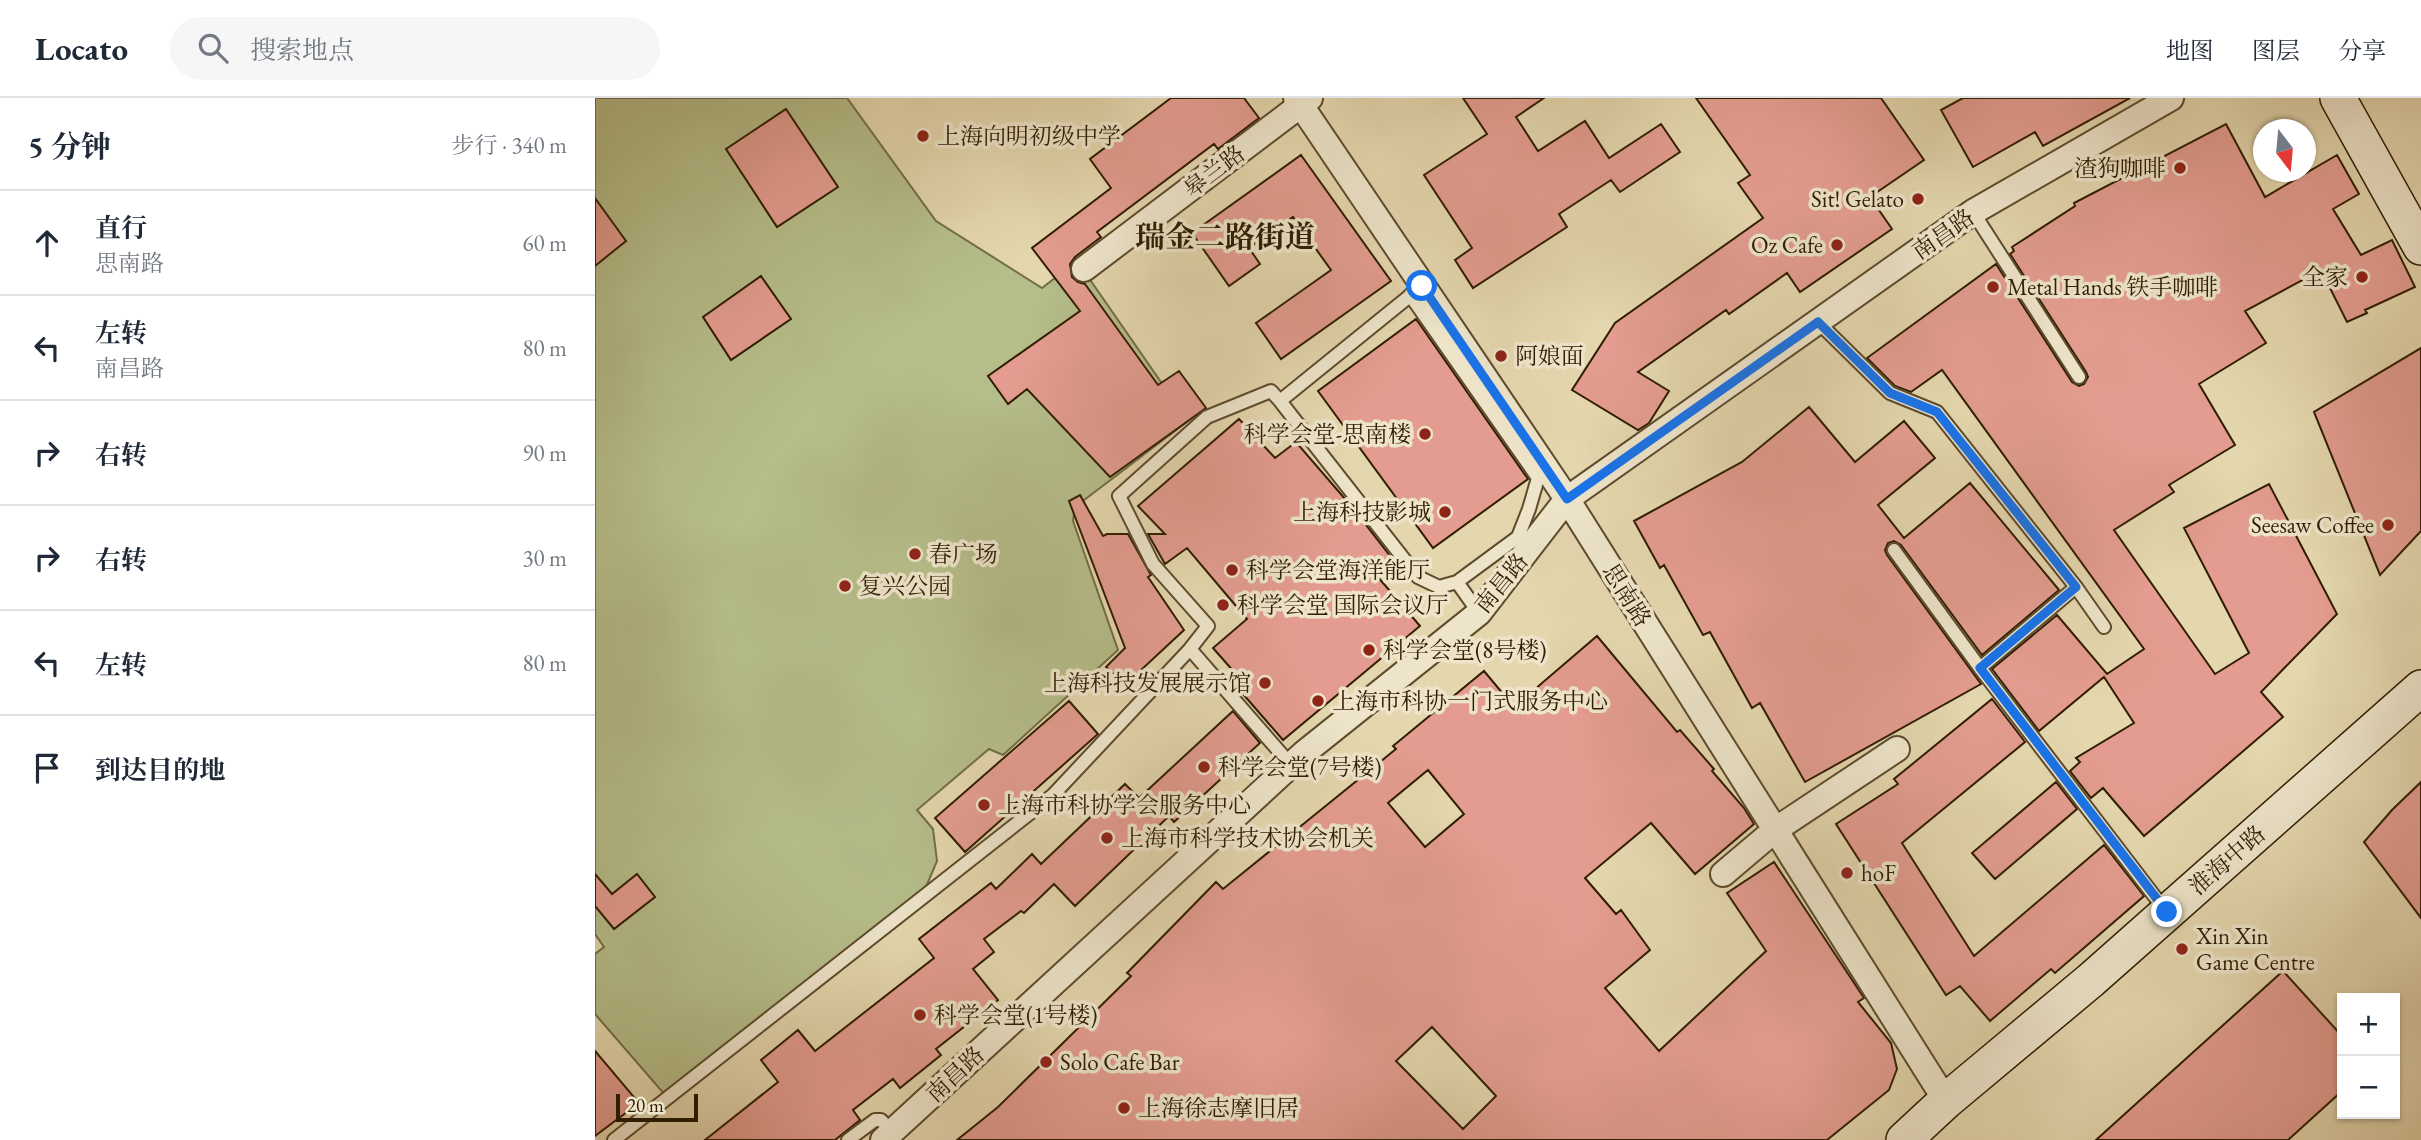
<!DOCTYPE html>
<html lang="zh">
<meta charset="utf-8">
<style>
:root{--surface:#fff;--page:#f6f6f7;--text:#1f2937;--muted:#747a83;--line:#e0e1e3}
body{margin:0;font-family:"EB Garamond","Noto Serif SC",serif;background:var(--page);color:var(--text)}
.controls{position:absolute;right:21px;bottom:21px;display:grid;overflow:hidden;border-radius:0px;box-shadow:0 2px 5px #0004}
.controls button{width:63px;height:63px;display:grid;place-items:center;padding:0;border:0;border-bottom:2px solid var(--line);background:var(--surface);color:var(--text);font:35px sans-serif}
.compass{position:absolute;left:1658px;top:21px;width:63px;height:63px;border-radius:50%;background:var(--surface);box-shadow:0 2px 5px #0004;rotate:164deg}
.scale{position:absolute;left:21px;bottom:18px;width:82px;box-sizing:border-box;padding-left:7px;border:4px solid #301d02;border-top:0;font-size:19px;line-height:24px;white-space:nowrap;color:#301d02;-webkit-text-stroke:5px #ede4ca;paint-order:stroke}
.stop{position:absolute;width:21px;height:21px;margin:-16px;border:5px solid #1a73e8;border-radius:50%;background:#fff}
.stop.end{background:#1a73e8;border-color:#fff;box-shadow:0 2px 7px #0008}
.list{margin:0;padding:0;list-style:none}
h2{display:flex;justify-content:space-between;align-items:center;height:91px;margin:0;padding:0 28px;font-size:30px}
h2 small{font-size:23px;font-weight:400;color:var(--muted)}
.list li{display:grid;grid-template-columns:46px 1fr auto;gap:21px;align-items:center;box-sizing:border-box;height:105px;padding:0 28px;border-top:2px solid var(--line)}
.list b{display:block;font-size:26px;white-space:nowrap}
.list p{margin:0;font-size:23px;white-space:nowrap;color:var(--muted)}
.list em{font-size:23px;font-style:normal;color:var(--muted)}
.icon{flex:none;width:38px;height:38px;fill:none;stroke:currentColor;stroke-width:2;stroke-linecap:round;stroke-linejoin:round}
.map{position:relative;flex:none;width:1826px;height:1042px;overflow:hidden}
header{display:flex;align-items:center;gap:42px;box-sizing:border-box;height:98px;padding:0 35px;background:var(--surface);border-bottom:2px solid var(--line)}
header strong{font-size:33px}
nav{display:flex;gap:38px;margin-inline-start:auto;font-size:24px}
.search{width:490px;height:63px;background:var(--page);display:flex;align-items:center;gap:18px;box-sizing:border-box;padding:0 24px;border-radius:38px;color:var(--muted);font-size:26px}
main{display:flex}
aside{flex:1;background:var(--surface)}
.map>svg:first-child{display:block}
.green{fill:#b5bd89;stroke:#726d46;stroke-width:2}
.building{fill:#e39c8f;stroke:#301d02;stroke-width:2;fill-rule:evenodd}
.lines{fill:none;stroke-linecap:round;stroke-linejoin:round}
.service-casing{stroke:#5d4b2d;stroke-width:16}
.minor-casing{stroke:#5d4b2d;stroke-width:28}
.secondary-casing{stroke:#301d02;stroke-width:38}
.service{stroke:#ede4ca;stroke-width:12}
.minor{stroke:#ede4ca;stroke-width:24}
.secondary{stroke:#ede4ca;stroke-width:35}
.route{stroke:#1a73e8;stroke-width:9}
.poi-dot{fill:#8f2418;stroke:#ede4ca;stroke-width:2.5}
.labels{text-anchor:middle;stroke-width:7;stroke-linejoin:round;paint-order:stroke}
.poi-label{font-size:23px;fill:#301d02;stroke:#ede4ca;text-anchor:start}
.street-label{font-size:23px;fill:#301d02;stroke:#ede4ca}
.district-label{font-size:30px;font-weight:bold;fill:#301d02;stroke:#ede4ca}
</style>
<header>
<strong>Locato</strong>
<div class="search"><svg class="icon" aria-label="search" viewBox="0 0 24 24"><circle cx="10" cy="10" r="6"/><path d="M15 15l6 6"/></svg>搜索地点</div>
<nav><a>地图</a><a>图层</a><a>分享</a></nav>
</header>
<main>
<aside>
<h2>5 分钟<small>步行 · 340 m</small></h2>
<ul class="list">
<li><svg class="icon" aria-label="ahead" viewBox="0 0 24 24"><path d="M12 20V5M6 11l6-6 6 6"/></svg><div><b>直行</b><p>思南路</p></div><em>60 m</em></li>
<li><svg class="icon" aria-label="left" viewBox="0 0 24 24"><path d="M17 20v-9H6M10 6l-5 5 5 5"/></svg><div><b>左转</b><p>南昌路</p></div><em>80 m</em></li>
<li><svg class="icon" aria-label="right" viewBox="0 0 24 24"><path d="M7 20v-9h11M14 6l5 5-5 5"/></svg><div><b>右转</b></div><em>90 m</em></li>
<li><svg class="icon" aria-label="right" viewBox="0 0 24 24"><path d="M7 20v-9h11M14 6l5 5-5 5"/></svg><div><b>右转</b></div><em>30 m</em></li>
<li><svg class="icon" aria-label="left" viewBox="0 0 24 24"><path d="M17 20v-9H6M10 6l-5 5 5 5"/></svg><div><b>左转</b></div><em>80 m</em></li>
<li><svg class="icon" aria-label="arrive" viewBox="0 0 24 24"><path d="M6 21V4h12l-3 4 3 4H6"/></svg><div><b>到达目的地</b></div></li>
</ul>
</aside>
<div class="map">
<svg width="1826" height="1042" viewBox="0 0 1826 1042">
<rect width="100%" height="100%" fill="#e4d6ad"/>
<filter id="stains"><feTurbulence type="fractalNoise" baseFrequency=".00286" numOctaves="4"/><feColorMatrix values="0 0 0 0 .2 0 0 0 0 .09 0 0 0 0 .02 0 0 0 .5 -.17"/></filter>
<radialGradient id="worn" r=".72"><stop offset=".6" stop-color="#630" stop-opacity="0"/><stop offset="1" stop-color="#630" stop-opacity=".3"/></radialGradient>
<path class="green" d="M0,0H252L341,123L447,190L482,163L593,323L480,409L478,423L523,552L408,657L394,651L322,712L338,731L342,763L328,796L70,997L0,916V856L9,849L0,836Z"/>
<path class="building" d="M576,0H649L664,20L623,51L619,46L502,134L506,139L480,159L475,166L477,179L483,184L490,186L563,287L584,273L611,310L515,379L432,291L413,306L393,278L485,213L437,150L516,90L495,61Z
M868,0H949L921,19L943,53L990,23L1014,60L1066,26L1085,54L1025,94L1016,82L964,116L972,129L878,190L860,162L877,150L829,77L892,36Z
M1101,0H1286L1329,62L1275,99L1297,131L1205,194L1192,175L1134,216L1131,212L1043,274L1074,293L1054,325L1043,332L977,292L1020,225L1168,120L1143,85L1155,77Z
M1368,0H1535L1448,48L1440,34L1378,69L1346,12Z
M191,11L243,89L182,129L131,51Z
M1631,26L1670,99L1742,57L1764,96L1738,111L1766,157L1797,142L1820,189L1770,212L1772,215L1752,224L1726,172L1650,213L1671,245L1604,286L1640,347L1574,387L1579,394L1519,432L1620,576L1654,555L1589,430L1674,386L1742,516L1666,594L1688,619L1549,738L1508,690L1496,700L1475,673L1485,664L1481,660L1539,625L1509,579L1444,633L1397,571L1462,517L1512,576L1549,551L1347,272L1316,294L1300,288L1272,260L1401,166L1477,284L1484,288L1489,286L1493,279L1491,274L1415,156L1419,153L1417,149L1480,108L1479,105Z
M706,57L796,183L686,261L661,225L736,172L698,119L654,150L665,166L634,188L597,135Z
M0,100L31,143L0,168Z
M166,178L196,221L136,262L108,219Z
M821,221L933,381L838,450L723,293Z
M1826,250V433L1785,477L1719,314Z
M1214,309L1260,364L1309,323L1340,360L1283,407L1309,440L1375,385L1464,492L1387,557L1306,447L1299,443L1293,445L1290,452L1292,457L1386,586L1210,684L1165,605L1157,610L1115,534L1108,537L1069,467L1065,470L1039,423L1147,364Z
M644,321L680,360L701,344L757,409L799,463L782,478L825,528L688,642L634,580L640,575L618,550L652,521L592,450L570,466L553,436H570L543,408Z
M485,397L508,438L512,436H533L556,477L553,479L589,532L530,587L511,569L530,550L474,403Z
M1002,538L1082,634L1085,632L1119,671L1117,673L1149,710L1159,726L1100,776L1056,725L990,780L1021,816L1026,812L1055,852L1010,890L1064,953L1171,853L1132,795L1179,764L1269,900L1263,904L1296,945L1302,971L1294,992L1232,1042H362L403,1009L536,878L532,875L621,784L628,791L801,651L798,648L889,573L919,609ZM833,672L869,716L830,749L793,705ZM837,929L901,998L868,1031L801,963Z
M1397,601L1430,644L1307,745L1379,858L1509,747L1549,798L1460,875L1456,871L1395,923L1365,888L1351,897L1241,726L1303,686L1299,681Z
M474,603L503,636L370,754L340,720Z
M638,613L665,645L579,724L574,718L480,808L459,786L429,815L426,813L389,841L399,854L378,871L403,902L341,951L346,957L305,990L298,981L258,1012L265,1022L240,1042H110L183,984L166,962L203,932L220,953L339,860L324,841L396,785L401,791L437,756L446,766L530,686L544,700Z
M1461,684L1482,711L1400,781L1377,755Z
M1826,684V820L1769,744L1797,712Z
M0,776L17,796L42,776L60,799L19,831L0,808Z
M1688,873L1747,938V993L1693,1042H1501Z
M0,953L44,1005L0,1038Z"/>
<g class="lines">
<defs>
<path id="service" d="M1378,114L1484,279
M827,188L685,303L823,479L844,489L862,484L884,515
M815,197L943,380L934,411L923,439L862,484
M1223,224L1295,295L1342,314L1481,489L1509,529
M685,303L676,293L612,319L524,398L558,466L613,528L595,551L696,667
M1299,452L1385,570L1570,812
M1385,570L1481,489
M19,1042L458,697L595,551
M253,1042L280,1022H286L297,1034"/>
<path id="minor" d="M701,0L972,401L1351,1003
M489,171L715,0
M1128,776L1180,732L1302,651
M288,1042L709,655L884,515L972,401L1378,114L1576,0"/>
<path id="secondary" d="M1743,0L1826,149
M1309,1042L1351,1003L1496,882L1826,590"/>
</defs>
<use href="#service" class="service-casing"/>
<use href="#minor" class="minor-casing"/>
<use href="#secondary" class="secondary-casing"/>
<use href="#service" class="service"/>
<use href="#minor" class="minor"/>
<use href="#secondary" class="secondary"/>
</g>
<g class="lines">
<path class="route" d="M827,188L972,401L1223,224L1295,295L1342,314L1481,489L1385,570L1572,814"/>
</g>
<g class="poi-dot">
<circle cx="328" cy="38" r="7"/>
<circle cx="1585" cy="70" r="7"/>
<circle cx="1323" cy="101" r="7"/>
<circle cx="1242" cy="147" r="7"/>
<circle cx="1767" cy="179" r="7"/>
<circle cx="1398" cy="189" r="7"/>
<circle cx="906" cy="258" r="7"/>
<circle cx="830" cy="336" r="7"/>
<circle cx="850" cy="414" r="7"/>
<circle cx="1793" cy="427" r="7"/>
<circle cx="320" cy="456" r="7"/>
<circle cx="637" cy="472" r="7"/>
<circle cx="250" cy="488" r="7"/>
<circle cx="628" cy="507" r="7"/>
<circle cx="774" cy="552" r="7"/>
<circle cx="670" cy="585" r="7"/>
<circle cx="723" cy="603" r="7"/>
<circle cx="609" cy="669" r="7"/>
<circle cx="389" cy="707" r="7"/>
<circle cx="512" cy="740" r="7"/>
<circle cx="1252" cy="775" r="7"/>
<circle cx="1587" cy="851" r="7"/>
<circle cx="325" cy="917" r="7"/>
<circle cx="451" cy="964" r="7"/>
<circle cx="529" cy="1010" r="7"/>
</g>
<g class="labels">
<g class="poi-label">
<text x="342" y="46">上海向明初级中学</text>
<text x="1571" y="78" text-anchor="end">渣狗咖啡</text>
<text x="1309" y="109" text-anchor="end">Sit! Gelato</text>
<text x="1228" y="155" text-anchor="end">Oz Cafe</text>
<text x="1753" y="187" text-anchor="end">全家</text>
<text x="1412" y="197">Metal Hands 铁手咖啡</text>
<text x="920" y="266">阿娘面</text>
<text x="816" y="344" text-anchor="end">科学会堂-思南楼</text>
<text x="836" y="422" text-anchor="end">上海科技影城</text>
<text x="1779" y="435" text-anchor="end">Seesaw Coffee</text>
<text x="334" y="464">春广场</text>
<text x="651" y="480">科学会堂海洋能厅</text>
<text x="264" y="496">复兴公园</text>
<text x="642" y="515">科学会堂 国际会议厅</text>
<text x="788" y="560">科学会堂(8号楼)</text>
<text x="656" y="593" text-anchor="end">上海科技发展展示馆</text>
<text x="737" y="611">上海市科协一门式服务中心</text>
<text x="623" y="677">科学会堂(7号楼)</text>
<text x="403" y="715">上海市科协学会服务中心</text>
<text x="526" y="748">上海市科学技术协会机关</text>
<text x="1266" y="783">hoF</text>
<text x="1601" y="846">Xin Xin<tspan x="1601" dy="26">Game Centre</tspan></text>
<text x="339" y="925">科学会堂(1号楼)</text>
<text x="465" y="972">Solo Cafe Bar</text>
<text x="543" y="1018">上海徐志摩旧居</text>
</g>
<g class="street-label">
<text transform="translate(619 73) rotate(-37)" y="8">皋兰路</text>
<text transform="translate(1348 136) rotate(-35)" y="8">南昌路</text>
<text transform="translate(906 485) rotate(-51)" y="8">南昌路</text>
<text transform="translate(1032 497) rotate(58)" y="8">思南路</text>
<text transform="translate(1632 762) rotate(-41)" y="8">淮海中路</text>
<text transform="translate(360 976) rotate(-43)" y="8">南昌路</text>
</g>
<g class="district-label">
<text x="630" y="149">瑞金二路街道</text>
</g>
</g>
<rect width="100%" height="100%" filter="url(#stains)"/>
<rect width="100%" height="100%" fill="url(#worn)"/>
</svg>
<div class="controls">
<button>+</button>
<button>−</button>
</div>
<svg class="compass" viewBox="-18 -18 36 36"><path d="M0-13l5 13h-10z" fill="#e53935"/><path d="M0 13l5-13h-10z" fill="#747a83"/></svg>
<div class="scale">20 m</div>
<div class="stop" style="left:827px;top:188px"></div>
<div class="stop end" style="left:1572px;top:814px"></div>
</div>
</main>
